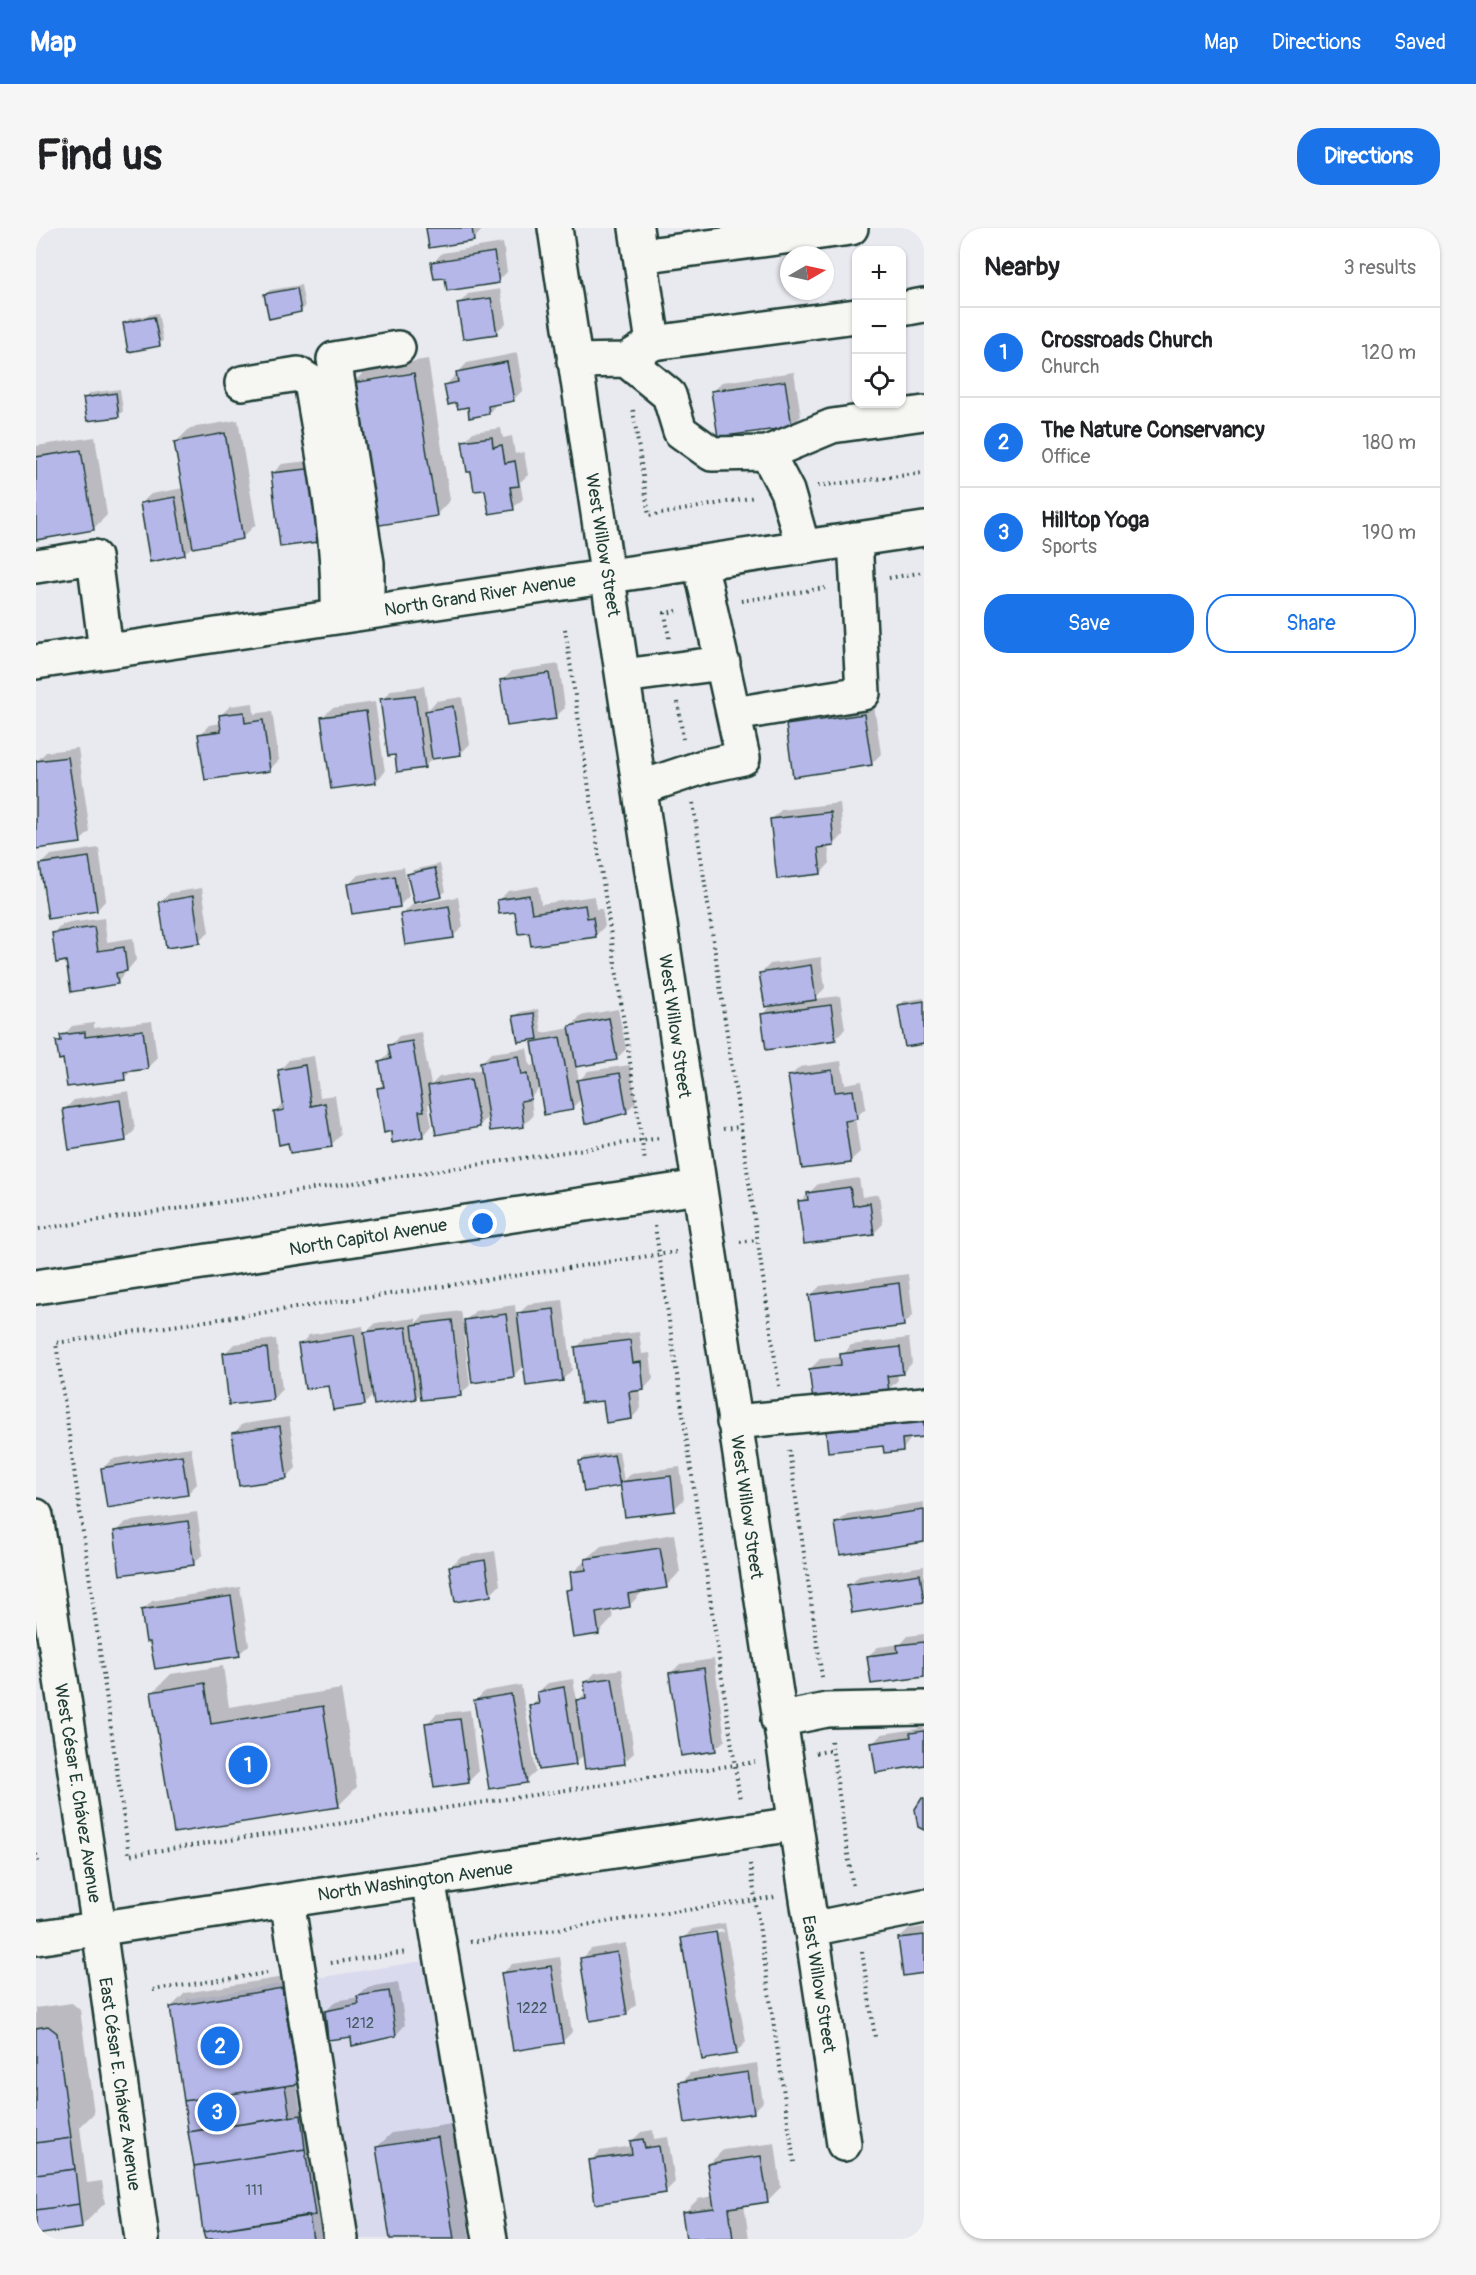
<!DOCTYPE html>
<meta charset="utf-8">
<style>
:root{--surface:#fff;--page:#f6f6f6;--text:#202124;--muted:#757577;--line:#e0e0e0;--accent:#1a73e8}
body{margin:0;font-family:Pangolin,sans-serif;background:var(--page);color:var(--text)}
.controls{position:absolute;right:18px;top:18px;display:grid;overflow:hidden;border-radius:12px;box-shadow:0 2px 4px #0004}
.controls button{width:54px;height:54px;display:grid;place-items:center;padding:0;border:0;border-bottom:2px solid var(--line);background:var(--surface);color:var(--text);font:30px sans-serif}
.compass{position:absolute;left:744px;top:18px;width:54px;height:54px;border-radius:50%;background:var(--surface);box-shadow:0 2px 4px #0004;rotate:81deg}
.you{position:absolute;left:447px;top:996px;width:21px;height:21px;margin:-15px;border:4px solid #fff;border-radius:50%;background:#1a73e8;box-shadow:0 0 0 9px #1a73e833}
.badge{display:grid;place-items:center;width:39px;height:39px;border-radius:50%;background:var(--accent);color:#fff;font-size:20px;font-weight:700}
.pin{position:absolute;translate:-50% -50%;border:3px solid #fff;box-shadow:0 2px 6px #0006}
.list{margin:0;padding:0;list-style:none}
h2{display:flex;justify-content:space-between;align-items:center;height:78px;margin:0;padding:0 24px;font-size:26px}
h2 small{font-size:20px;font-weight:400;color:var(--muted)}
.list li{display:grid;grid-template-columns:39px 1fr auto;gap:18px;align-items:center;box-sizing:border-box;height:90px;padding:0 24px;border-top:2px solid var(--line)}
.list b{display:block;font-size:22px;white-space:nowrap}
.list p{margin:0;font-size:20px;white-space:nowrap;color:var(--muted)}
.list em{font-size:20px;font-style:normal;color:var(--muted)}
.actions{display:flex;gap:12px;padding:18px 24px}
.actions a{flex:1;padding:14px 0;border:2px solid var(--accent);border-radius:24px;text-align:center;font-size:21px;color:var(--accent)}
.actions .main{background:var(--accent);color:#fff}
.icon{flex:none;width:33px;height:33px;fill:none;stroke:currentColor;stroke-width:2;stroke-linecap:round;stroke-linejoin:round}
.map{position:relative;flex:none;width:888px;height:2011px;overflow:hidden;border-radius:24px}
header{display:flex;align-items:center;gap:36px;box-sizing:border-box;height:84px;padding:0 30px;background:var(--accent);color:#fff}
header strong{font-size:28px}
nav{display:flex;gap:33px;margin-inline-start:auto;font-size:21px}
.intro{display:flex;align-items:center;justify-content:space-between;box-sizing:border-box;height:144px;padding:0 36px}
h1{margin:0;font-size:42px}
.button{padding:15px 27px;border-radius:24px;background:var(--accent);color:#fff;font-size:21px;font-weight:700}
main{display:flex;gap:36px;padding:0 36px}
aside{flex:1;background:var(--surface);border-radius:24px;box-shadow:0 2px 4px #0004}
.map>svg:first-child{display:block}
.built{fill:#d9daee}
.shadow{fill:#0003;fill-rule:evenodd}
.building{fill:#b5b7e9;stroke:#1f3d34;stroke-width:1.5}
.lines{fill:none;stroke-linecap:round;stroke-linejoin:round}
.minor-casing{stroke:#1f3d34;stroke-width:38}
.path{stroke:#1f3d34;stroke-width:4;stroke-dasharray:1.5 4.5;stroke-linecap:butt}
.minor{stroke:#f6f6f2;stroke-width:33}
.labels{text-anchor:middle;stroke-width:4.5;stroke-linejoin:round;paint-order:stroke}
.number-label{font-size:15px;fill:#445c61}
.street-label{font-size:18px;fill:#1f3d34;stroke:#f6f6f2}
</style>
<header>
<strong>Map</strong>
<nav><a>Map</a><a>Directions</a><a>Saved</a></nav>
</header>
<div class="intro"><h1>Find us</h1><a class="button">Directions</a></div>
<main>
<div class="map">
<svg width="888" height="2011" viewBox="0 0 888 2011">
<rect width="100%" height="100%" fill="#e9e9f0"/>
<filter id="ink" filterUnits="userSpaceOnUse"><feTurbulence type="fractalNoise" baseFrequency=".0167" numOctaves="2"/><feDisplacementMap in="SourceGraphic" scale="12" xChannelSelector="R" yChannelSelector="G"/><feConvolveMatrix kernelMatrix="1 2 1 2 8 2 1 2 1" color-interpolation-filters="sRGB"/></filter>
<g filter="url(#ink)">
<path class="built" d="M418,1728L471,2011H183L150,1771Z"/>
<path class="shadow" d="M392,0H447V1L438,11Z
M467,15L471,44L462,53L410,48L397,35L406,25Z
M265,57L269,79L265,83L229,67L234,62Z
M464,61L470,95L460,104L423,76L432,66Z
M122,85L127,112L123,117L88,95L93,91Z
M481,125L487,162L478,171L462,174L453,185L421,174L410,157L431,135Z
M392,131L414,272L400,287L317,155L331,141Z
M758,144L765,188L755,198L677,164L686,154Z
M84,161L87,183L82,188L49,170L54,165Z
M202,192L220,296L206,310L158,317L148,326L105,275L115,266L148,260L140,214L154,200Z
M465,200L467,210L476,208L479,226L488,224L492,247L484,254L487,271L477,280L450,260L428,214L437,204Z
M59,209L71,287L57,301L0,310V218Z
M289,231L288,312L236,246L246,236Z
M523,436L529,480L519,489L466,453L476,443Z
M388,458L392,482L400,473L426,469L434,516L424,526L397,530L388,539L360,526L346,472L355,462Z
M339,474L349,544L340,553L286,490L296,480Z
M217,475L218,486L236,483L243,532L234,541L164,507L173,497L185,495L184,488L194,478Z
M838,477L845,526L835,536L751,498L761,488Z
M42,520L54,604L44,613L0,620V534L10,524Z
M804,575L807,607L798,617H792L794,635L785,645L736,591L745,582Z
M63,620L70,672L61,682L5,637L15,627Z
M404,636L410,663L405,667L373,647L377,642Z
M368,639L373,668L364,677L313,656L322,647Z
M502,658L505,676L558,668L560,681H566L569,698L559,708L494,703L481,682L463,672L472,663Z
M166,660L173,704L163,713L124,674L134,665Z
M422,669L427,699L417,708L366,686L376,677Z
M68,690L71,714L97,710L100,732L81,755L31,731L17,705L27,696Z
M785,729L789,760L778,771L804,768L809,801L799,810L726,787L737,776L725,745L734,736Z
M888,770V814L864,778L868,773Z
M502,781L506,805L535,800L544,788L582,781L590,821L580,831L540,838L543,853L552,843L594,837L600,874L590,884L546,870L536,880L505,859L495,869L497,888L488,897L453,888L443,898L396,873L392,877L396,898L386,908L356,901L342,861L348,855L345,834L355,824L354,818L363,808L385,804L395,857L403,849L446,842L445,835L455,825L491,820L494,838L501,837L497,815L503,809L483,813L479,789L484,784Z
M116,793L121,830L111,840L97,842L88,850L28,830L22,814L36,798L58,795V800Z
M278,828L284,869L299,867L305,907L295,917L253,914L239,884L249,875L244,842L253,832Z
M805,833L809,856L826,853L830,880L819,890L824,924L814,933L754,848L764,839Z
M93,863L99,902L89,912L28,882L38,872Z
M823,950L826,969L843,966L847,996L837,1006L764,974L782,956Z
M872,1046L877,1087L868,1097L775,1067L784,1058Z
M527,1072L536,1142L526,1152L489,1136L477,1148L431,1107H428L434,1157L424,1167L385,1164L380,1170L338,1166L329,1176L294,1156L264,1117L273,1107L327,1098L328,1106L340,1095L380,1090V1095L387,1088L425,1083L427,1095L439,1083L479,1077L480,1088L493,1076Z
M603,1104L606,1126L614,1125L617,1151L608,1161H603L605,1180L596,1190L540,1120L550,1110Z
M873,1110L876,1135L867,1145L861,1146L862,1152L852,1162L774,1141L784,1131L806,1129L815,1117Z
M240,1111L246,1161L237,1171L188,1126L198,1116Z
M253,1189L260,1240L251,1249L197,1206L207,1196Z
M790,1195L888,1207L876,1209L867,1221Z
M155,1219L161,1256L151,1266L67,1240L76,1231Z
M583,1223L588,1253L596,1245L644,1239L648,1271L638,1281L591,1288L586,1254L583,1256L545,1233L549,1229Z
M888,1274V1312L801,1295L811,1286Z
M161,1284L167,1326L157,1336L80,1304L90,1294Z
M638,1306L644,1344L630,1358L607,1363L593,1378L575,1381L577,1390L563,1405L532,1362L537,1356L536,1345L565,1318Z
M459,1323L464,1357L455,1366L414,1339L424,1329Z
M888,1338V1373L817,1384L813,1358L823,1348Z
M204,1359L213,1417L203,1426L116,1412L107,1382L116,1373Z
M888,1406V1447L832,1428L842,1419L865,1416L872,1408Z
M678,1431L689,1512L679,1521L635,1445L644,1436Z
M187,1438L193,1479L305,1461L321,1559L303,1577L117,1464L135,1446Z
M586,1441L598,1525L588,1534L549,1526L539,1535L495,1478L503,1470L502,1464L512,1455L537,1451L541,1473L551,1464L549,1455L559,1445Z
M485,1457L500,1544L490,1553L439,1473L449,1463Z
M434,1482L442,1544L432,1554L391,1496L400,1486Z
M888,1495V1536L836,1516L846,1506L881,1501Z
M689,1695L710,1814L700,1824L647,1711L656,1701ZM687,1701L688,1704L656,1710V1707Z
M888,1699V1744L863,1711L873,1701Z
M590,1715L600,1776L591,1785L555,1791L546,1731L555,1721Z
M524,1729L536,1804L526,1814L467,1745L476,1736Z
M260,1747L275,1840L260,1855L264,1880L274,1879L288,1976L283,1981L288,2011H170L135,1779L149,1765Z
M362,1754L369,1797L360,1807H316L290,1783L300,1773L322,1769L332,1759Z
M36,1775L44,1782L58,1885L44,1899L51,1955L66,1953L69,1975L45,1999L0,2005V1780Z
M721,1835L727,1874L717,1884L645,1855L654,1845Z
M416,1896L434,2011H355L341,1919L356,1905Z
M617,1902L618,1911L632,1909L639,1954L629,1964L555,1933L564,1923L596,1918V1913L605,1904Z
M739,1915L745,1959L731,1973L708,1976L713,2011H652L648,1985L662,1971L677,1968L673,1936L687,1922Z"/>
<path class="building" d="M390,0H436L438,13L393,20Z
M458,24L463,55L411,63L409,50L398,51L395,34Z
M261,60L265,84L233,91L228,66Z
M455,70L461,106L427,111L421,75Z
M118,89L124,118L92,124L87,95Z
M471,134L478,173L452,178L453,186L433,190L432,179L422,181L420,175L412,177L408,157L422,154L420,144Z
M378,145L401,288L338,298L316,155Z
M749,153L756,199L682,209L675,163Z
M80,165L83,189L51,193L47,170Z
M189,205L207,311L157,320L138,214Z
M456,209L457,219L466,217L469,235L479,233L483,258L474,259L478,282L453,286L449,262L438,263L435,244H431L426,213Z
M45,222L58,302L0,312V229Z
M280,240L289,313L244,319L235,245Z
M139,269L149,327L114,334L104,275Z
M513,445L520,491L471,498L464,452Z
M379,467L389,540L361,544L359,527L352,528L344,471Z
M417,478L425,527L396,531L389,483Z
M330,483L340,555L295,561L285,489Z
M208,484L209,495L227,492L234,543L169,552L162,506L185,503L183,487Z
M828,486L836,537L757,549L750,497Z
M32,529L45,615L0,621V533Z
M795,584L798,618L782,620L785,646L741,651L734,591Z
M53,629L61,683L12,691L4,636Z
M399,640L406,669L378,675L371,646Z
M359,648L364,679L316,686L311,656Z
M493,667L496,685L549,677L551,690L557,689L560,709L495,718L493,705L482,706L479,684L463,686L461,672Z
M157,668L164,715L130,720L123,674Z
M413,678L418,710L369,717L364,686Z
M58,699L62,723L88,719L91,743L80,745L82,756L35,764L30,733L20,735L16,705Z
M775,737L780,772L729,779L723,745Z
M888,773V816L869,819L862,777Z
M795,777L800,812L730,822L725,786Z
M498,785L502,811L482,814L477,788Z
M573,790L581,832L540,839L533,798Z
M107,802L112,841L88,844L89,852L31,859L27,831L23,832L20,813H25L24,807L49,804V809Z
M524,809L537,882L508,887L496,814Z
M376,813L388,883H383L387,909L356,915L355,903L348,905L341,860L348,859L343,834L355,831L352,817Z
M482,828L485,847L491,846L495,871L485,873L488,899L454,903L444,834Z
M269,837L275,878L289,875L296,919L254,925L252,915L243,917L238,884L248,882L242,842Z
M796,842L799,864L817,862L821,891L809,893L815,935L766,941L752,848Z
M584,845L591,885L549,896L541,852Z
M435,851L444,899L400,907L392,858Z
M84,872L90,913L33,922L27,881Z
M814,959L817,978L834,975L838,1007L768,1016L762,973L772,972L771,965Z
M863,1055L868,1098L779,1110L773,1067Z
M518,1081L527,1153L490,1158L481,1085Z
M470,1086L478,1149L436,1155L428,1092Z
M416,1092L425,1168L385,1172L376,1097Z
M370,1099L380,1171L338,1177L328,1104Z
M318,1107L329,1177L297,1182L293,1158L269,1161L262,1116Z
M594,1112L597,1135L605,1134L608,1162L593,1164L596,1191L570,1195L567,1173L545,1175L539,1119Z
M864,1119L867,1146L851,1148L853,1164L777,1173L773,1141L805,1137L804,1126Z
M231,1120L237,1172L193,1177L187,1125Z
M888,1191V1209L866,1211L867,1223L848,1225L847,1218L792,1224L789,1195Z
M244,1198L251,1251L203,1258L196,1205Z
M146,1227L152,1267L71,1280L65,1240Z
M578,1227L584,1258L548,1264L543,1233Z
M635,1248L639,1283L589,1289L584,1254Z
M888,1282V1314L804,1327L799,1295Z
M152,1293L158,1337L84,1347L78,1303Z
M624,1320L631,1360L592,1366L594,1379L560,1385L563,1406L537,1410L530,1362L536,1361L534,1344L550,1342L549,1331Z
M449,1332L455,1368L419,1374L413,1338Z
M884,1346L888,1374L816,1385L811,1357Z
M195,1368L204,1428L119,1441L114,1414H110L105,1382Z
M888,1414V1449L835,1456L831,1428L862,1424L861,1417Z
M668,1440L680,1523L645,1528L633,1445Z
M576,1450L589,1536L549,1541L540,1472L550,1471L548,1454Z
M169,1455L175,1496L287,1478L303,1579L138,1605L115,1464Z
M528,1459L540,1537L503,1542L493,1477L503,1476L501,1464Z
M475,1466L491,1555L453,1561L438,1472Z
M424,1491L433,1555L398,1560L389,1495Z
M888,1503V1537L840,1545L835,1515L875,1509L874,1505Z
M886,1570H888V1602L882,1599L879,1581Z
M680,1704L701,1826L666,1832L645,1710Z
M888,1707V1745L867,1748L862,1710Z
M581,1724L591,1787L554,1793L544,1730Z
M515,1738L527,1815L477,1823L465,1745Z
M246,1760L262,1856L148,1873L134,1779Z
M353,1763L360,1808L316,1818L315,1809L292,1812L289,1783L323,1776L321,1768Z
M12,1798L21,1805L35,1910L0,1915V1800Z
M712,1844L718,1885L649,1895L643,1854Z
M249,1858L254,1889L152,1904L148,1873Z
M265,1887L269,1921L158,1938L152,1904Z
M402,1909L418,2011H354L340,1919Z
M35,1910L39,1941L0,1946V1915Z
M607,1911L609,1920L623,1918L630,1965L559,1976L553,1932L596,1926L594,1913Z
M269,1921L279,1987L167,2004L158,1938Z
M725,1928L732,1974L693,1980L697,2011H650L646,1984L678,1980L671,1936Z
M39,1941L43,1976L0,1982V1946Z
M43,1976L46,2000L0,2007V1982Z
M273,1987L277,2011H169L167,2004Z"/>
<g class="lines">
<defs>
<path id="minor" d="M519,0L808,1916
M600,0L617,115
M604,28L815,0
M866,81L888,77
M590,132L617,115L820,88
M538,133L590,132L633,167L644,203L676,226L731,225L751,263L767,319
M206,155L262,146L275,154C288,232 304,309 302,388
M731,225L796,198L888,185
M0,338L58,329L70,423
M331,384V335L298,131L362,120
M0,434L888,301
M587,448L687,435
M698,486L827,465L819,311
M604,560L670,538L707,530L664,334
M0,1059L663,959
M698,1194L888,1176
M0,1288L63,1700L106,2011
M742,1492L791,1482L888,1480
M392,1651L454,2011
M251,1672L305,2011
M775,1701L888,1678
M0,1710L758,1596"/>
</defs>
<use href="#minor" class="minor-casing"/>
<path class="path" d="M597,182L613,288L719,269
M782,258L888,245
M853,350L888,344
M705,373L789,360
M529,401L609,934
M633,410L629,385L641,383
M642,474L647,511
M657,575L743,1158
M687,901L704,899
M619,998L704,1572
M3,1001L624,910
M704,1014L721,1012
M640,1024L20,1115L93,1627L719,1534
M753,1222L786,1449
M795,1513L817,1660
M780,1525L797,1522
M0,1626L1,1634
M714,1636L758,1934
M434,1714L739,1669
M826,1724L839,1809
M295,1735L371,1724
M117,1762L231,1745"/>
<use href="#minor" class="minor"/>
</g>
</g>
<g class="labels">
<g class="number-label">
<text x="496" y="1785">1222</text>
<text x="324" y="1800">1212</text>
<text x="218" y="1967">111</text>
</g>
<g class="street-label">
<text transform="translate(567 317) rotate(81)" y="6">West Willow Street</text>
<text transform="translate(444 367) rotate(-9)" y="6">North Grand River Avenue</text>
<text transform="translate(639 798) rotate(82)" y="6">West Willow Street</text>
<text transform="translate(332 1009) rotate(-9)" y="6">North Capitol Avenue</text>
<text transform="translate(711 1279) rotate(82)" y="6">West Willow Street</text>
<text transform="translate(42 1565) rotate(81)" y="6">West César E. Chávez Avenue</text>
<text transform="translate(379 1653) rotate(-8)" y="6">North Washington Avenue</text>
<text transform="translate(783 1756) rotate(81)" y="6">East Willow Street</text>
<text transform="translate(84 1856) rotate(82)" y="6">East César E. Chávez Avenue</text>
</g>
</g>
</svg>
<div class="controls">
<button>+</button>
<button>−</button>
<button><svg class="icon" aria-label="locate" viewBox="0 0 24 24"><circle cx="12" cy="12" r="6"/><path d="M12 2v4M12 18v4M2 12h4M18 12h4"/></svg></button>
</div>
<svg class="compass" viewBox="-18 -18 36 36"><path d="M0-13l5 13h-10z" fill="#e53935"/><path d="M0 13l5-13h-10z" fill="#757577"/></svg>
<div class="you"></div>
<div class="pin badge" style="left:212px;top:1537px">1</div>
<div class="pin badge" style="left:184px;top:1818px">2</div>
<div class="pin badge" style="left:181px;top:1884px">3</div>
</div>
<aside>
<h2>Nearby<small>3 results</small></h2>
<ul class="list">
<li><span class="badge">1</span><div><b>Crossroads Church</b><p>Church</p></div><em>120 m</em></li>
<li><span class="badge">2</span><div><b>The Nature Conservancy</b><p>Office</p></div><em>180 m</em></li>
<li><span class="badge">3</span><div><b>Hilltop Yoga</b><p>Sports</p></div><em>190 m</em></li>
</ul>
<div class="actions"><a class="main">Save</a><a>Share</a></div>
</aside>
</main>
